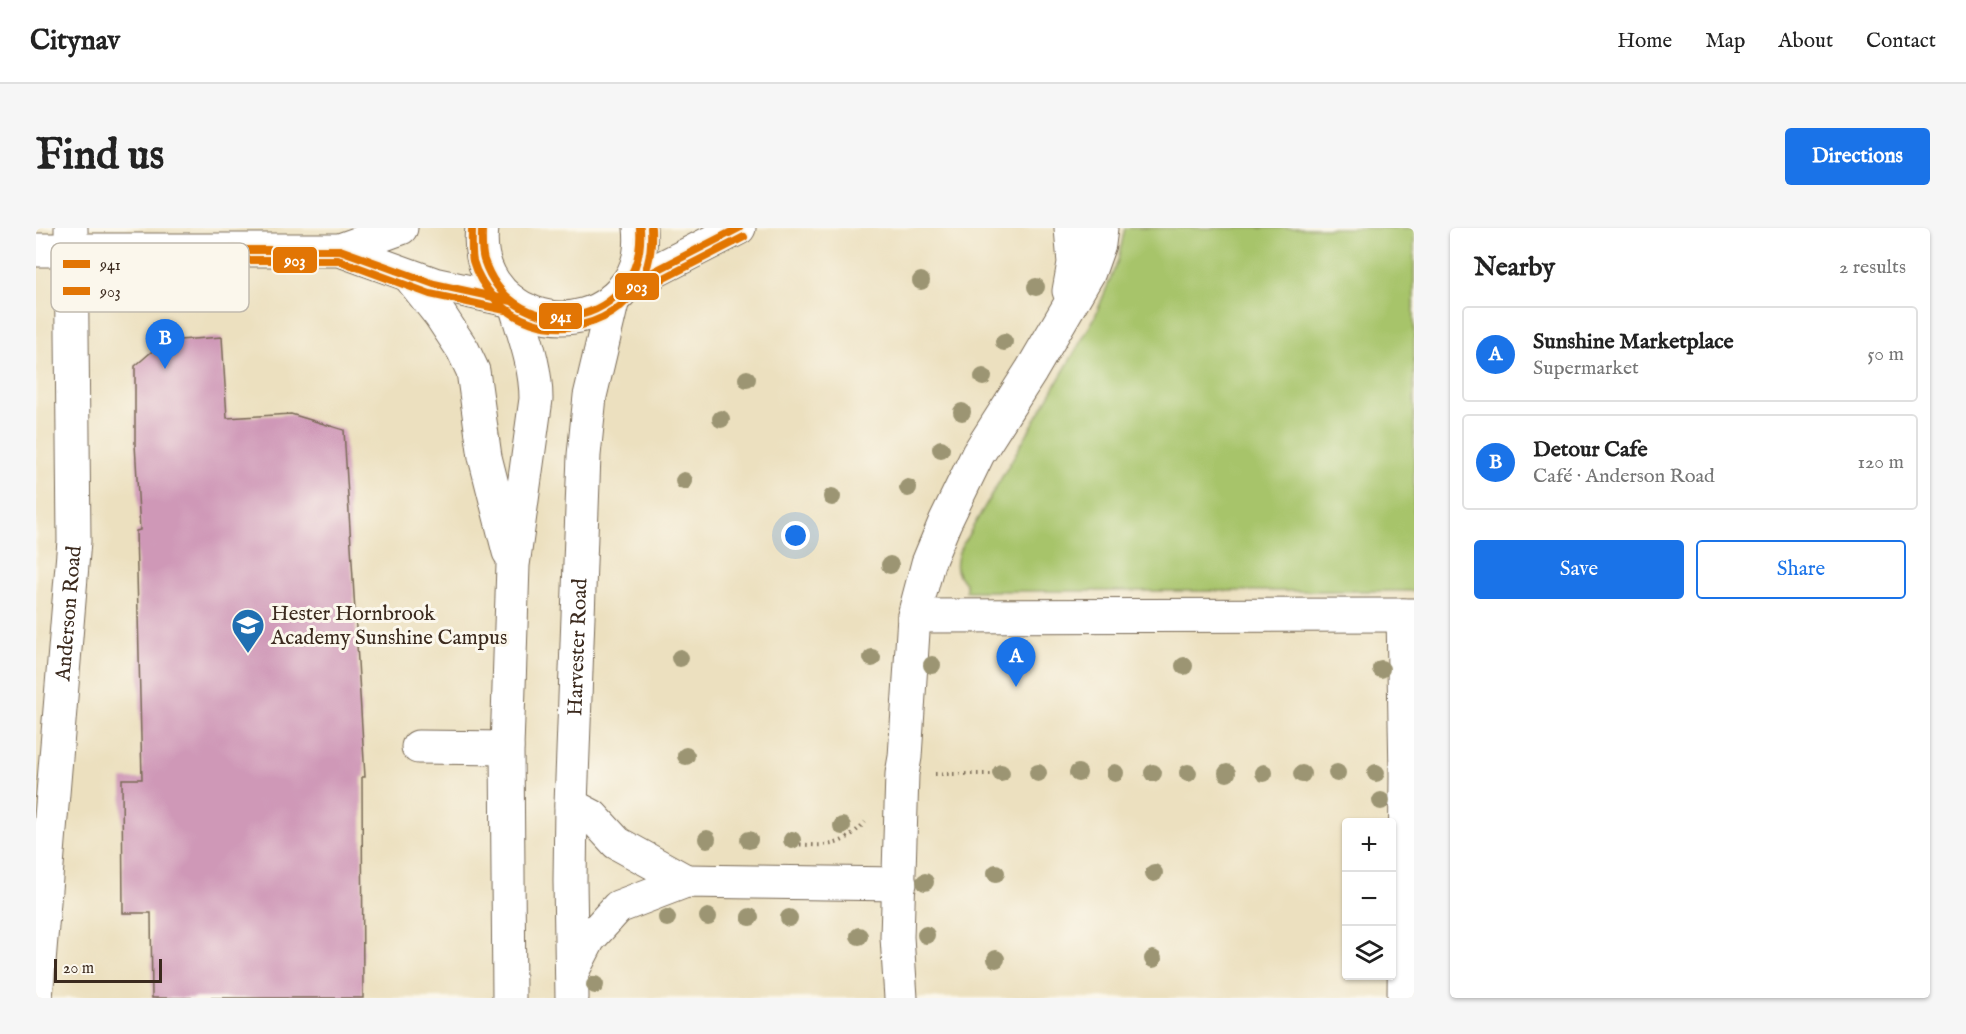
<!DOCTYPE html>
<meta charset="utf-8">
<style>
:root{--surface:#fff;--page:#f6f6f6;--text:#222;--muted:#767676;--line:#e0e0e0;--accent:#1a73e8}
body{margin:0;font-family:"IM FELL English",serif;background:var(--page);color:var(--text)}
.controls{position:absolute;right:18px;bottom:18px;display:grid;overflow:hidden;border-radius:6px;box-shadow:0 2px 4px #0004}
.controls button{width:54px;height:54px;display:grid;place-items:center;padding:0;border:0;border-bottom:2px solid var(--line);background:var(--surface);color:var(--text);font:30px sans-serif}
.scale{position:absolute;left:18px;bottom:15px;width:108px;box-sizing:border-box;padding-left:6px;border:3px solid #3b2a1e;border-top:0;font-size:16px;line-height:21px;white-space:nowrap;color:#3b2a1e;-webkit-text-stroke:4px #fbf7ec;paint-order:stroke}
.you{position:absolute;left:760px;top:308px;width:21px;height:21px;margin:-15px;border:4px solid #fff;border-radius:50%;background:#1a73e8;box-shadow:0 0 0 9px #1a73e833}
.badge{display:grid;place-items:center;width:39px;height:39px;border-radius:50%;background:var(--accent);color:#fff;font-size:20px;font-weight:700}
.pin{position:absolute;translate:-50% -50px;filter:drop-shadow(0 2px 3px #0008)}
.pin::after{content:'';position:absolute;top:32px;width:21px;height:18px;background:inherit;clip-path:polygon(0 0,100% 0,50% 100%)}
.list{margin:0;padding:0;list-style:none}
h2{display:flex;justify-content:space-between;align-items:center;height:78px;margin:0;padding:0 24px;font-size:26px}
h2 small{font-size:20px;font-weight:400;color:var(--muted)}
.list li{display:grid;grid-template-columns:39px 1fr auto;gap:18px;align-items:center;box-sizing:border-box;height:96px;margin:0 12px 12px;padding:0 12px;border:2px solid var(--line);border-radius:6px}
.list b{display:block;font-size:22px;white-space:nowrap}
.list p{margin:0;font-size:20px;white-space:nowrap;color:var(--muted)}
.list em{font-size:20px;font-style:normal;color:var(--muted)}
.actions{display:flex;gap:12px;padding:18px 24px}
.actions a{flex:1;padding:14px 0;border:2px solid var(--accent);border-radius:6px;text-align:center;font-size:21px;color:var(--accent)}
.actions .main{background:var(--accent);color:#fff}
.icon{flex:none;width:33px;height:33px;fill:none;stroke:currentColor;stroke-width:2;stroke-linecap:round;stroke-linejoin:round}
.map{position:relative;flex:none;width:1378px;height:770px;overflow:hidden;border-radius:6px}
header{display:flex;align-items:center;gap:36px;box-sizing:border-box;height:84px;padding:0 30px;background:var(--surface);border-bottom:2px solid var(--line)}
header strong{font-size:28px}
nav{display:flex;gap:33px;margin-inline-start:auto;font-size:21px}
.intro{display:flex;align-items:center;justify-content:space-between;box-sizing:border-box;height:144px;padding:0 36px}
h1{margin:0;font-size:42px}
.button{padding:15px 27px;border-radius:6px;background:var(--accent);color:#fff;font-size:21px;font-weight:700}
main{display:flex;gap:36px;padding:0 36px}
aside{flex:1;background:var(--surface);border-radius:6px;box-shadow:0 2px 4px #0004}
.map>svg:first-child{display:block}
.green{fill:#a7c46b;stroke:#717744;stroke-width:1.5}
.building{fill:#cf98b7}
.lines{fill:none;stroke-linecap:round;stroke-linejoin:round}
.minor-casing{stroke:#796a56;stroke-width:35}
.major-casing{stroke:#796a56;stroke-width:35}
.path{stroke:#796a56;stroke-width:4;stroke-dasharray:1.5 4.5;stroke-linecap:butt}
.minor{stroke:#fff;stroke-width:33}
.major{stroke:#fff;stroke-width:33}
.bus-1-casing{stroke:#fbf7ec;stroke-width:12}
.bus-2-casing{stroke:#fbf7ec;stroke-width:12}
.bus-1{stroke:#e27504;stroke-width:8}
.bus-2{stroke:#e27504;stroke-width:8}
.tree{fill:#9c9573}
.labels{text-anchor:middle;stroke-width:6;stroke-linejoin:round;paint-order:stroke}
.poi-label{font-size:21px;fill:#3b2a1e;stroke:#fbf7ec;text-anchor:start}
.street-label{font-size:21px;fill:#3b2a1e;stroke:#fbf7ec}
.key{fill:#fbf7ec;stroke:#c1baae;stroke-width:1.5}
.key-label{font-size:16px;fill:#3b2a1e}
.line-badge{stroke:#fbf7ec;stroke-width:2}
.badge-label{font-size:16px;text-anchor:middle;font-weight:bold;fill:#fff}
</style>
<header>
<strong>Citynav</strong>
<nav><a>Home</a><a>Map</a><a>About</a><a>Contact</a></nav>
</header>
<div class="intro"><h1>Find us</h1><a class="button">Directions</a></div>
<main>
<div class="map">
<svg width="1378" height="770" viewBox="0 0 1378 770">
<rect width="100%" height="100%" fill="#fbf7ec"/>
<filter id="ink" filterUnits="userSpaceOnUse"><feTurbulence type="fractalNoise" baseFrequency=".0167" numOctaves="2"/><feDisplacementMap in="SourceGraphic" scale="12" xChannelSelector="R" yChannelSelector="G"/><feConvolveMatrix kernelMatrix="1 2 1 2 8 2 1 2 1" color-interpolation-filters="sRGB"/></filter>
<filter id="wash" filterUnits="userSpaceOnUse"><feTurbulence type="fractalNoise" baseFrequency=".008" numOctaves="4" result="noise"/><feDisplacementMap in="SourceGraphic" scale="24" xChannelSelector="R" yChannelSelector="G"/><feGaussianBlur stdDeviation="1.35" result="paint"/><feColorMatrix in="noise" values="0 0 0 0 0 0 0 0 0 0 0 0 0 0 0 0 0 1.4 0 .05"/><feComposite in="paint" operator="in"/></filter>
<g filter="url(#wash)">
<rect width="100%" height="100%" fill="#ece0bf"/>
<path class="green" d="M1089,0H1378V363H930V356C918,345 919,335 924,321L1058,91L1082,32Z"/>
<g id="blocks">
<path class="building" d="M186,109L191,190L255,186L308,202L329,549H326L327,770H116L115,685H87L86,551H106L100,303L104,302L99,216V138L128,113Z"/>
</g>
</g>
<g filter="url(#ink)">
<use href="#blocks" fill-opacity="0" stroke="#796a56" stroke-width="1.5"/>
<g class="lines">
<defs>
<g id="minor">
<path d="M446,0C435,85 546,124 593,53C603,38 606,18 604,0"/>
<path d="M0,22H304L365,0"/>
<path d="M304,22L398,56L476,73"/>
<path d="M374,49L404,87L427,122L437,143L449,229L473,324"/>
<path d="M588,59L703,0"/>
<path d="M1033,63L1038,35L1035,0"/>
<path d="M1367,387L1370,547L1368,770"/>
<path d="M878,388L1378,387"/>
<path d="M382,519L471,520"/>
<path d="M535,577L556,588L581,615L650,653"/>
<path d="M536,744L553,711L582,679L650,653L864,656"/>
<path d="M473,770L471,520L477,337L500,171C500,138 488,107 479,76"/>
<path id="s1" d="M536,770L534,653L535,577L548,227L554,168L577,71"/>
<path d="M865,770L861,709L866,546L869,529L878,388L892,335L909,294L942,226L995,143L1053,44L1063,16L1065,0"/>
</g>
<g id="major">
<path id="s2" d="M0,770L38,313L35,0"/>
</g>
</defs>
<use href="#minor" class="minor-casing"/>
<use href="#major" class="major-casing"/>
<path class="path" d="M899,546H956
M752,616C788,617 803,623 829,594"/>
<use href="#minor" class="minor"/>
<use href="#major" class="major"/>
<defs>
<path id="bus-1" d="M446,0C446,10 445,22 448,32C479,124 611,99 604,0
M36,22H304L398,56L476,73
M588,59L703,0"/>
<path id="bus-2" d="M436,0C436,11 435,23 437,33C441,48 450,61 460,72C500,115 576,106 605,53C614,37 616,18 615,0
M36,32H302L394,66L474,83
M593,68L708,9"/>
</defs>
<use href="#bus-1" class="bus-1-casing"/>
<use href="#bus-2" class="bus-2-casing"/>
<use href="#bus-1" class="bus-1"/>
<use href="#bus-2" class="bus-2"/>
</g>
<g class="tree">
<circle cx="885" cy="53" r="9"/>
<circle cx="1000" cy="59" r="9"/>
<circle cx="968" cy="114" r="9"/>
<circle cx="947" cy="149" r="9"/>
<circle cx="711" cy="151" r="9"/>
<circle cx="926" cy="184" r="9"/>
<circle cx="685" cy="191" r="9"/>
<circle cx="905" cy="221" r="9"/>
<circle cx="648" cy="253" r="9"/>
<circle cx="872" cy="260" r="9"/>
<circle cx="796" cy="269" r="9"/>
<circle cx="854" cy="337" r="9"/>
<circle cx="644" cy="430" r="9"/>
<circle cx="836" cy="430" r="9"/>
<circle cx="896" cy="437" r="9"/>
<circle cx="1148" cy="438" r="9"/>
<circle cx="1345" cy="441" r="9"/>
<circle cx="650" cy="528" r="9"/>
<circle cx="965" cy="545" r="9"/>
<circle cx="1002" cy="545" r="9"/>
<circle cx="1042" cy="545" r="9"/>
<circle cx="1079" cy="545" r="9"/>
<circle cx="1117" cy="545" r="9"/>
<circle cx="1152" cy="545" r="9"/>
<circle cx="1191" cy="545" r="9"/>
<circle cx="1228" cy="545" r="9"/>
<circle cx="1301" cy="545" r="9"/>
<circle cx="1340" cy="545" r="9"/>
<circle cx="1266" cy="546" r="9"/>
<circle cx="1345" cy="573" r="9"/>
<circle cx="806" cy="598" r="9"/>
<circle cx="671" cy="611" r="9"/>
<circle cx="713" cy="612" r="9"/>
<circle cx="756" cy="612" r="9"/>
<circle cx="960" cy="645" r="9"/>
<circle cx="1118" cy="645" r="9"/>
<circle cx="889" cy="654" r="9"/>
<circle cx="672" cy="689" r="9"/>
<circle cx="714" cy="689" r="9"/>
<circle cx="631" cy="690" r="9"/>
<circle cx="753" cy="690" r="9"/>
<circle cx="890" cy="707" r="9"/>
<circle cx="823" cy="708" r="9"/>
<circle cx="960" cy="731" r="9"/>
<circle cx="1117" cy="731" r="9"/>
<circle cx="559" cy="757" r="9"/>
</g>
</g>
<defs>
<symbol id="school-pin" viewBox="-11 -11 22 30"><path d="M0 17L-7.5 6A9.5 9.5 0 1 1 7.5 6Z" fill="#1f6fb2" stroke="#fbf7ec"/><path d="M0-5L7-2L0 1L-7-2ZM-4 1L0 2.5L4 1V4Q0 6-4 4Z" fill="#fff"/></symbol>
</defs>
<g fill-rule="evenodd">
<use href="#school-pin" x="193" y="378" width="38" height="52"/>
</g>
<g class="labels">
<g class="poi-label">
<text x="235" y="392">Hester Hornbrook<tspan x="235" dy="24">Academy Sunshine Campus</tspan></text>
</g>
<g class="street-label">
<text dy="7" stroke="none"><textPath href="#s2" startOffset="386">Anderson Road</textPath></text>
<text dy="7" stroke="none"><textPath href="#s1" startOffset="351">Harvester Road</textPath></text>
</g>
</g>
<rect x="15" y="15" width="198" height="69" rx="9" class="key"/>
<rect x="27" y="32" width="27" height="8" fill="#e27504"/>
<rect x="27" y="59" width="27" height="8" fill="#e27504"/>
<g class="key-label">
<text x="64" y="42">941</text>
<text x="64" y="69">903</text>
</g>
<g class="line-badge">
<rect x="236" y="18" width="46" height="28" rx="6" fill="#e27504"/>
<rect x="578" y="44" width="46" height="29" rx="6" fill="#e27504"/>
<rect x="502" y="74" width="45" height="28" rx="6" fill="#e27504"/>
</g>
<g class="badge-label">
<text x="259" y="38">903</text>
<text x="601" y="64">903</text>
<text x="525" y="94">941</text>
</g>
</svg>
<div class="controls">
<button>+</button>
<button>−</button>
<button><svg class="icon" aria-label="layers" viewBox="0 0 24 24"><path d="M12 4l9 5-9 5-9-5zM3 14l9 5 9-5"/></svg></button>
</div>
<div class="scale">20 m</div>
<div class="you"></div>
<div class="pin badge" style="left:980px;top:459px">A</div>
<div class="pin badge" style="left:129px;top:141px">B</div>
</div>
<aside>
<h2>Nearby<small>2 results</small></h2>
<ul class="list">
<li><span class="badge">A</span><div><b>Sunshine Marketplace</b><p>Supermarket</p></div><em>50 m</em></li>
<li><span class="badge">B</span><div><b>Detour Cafe</b><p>Café · Anderson Road</p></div><em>120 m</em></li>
</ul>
<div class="actions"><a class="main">Save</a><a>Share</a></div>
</aside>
</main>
